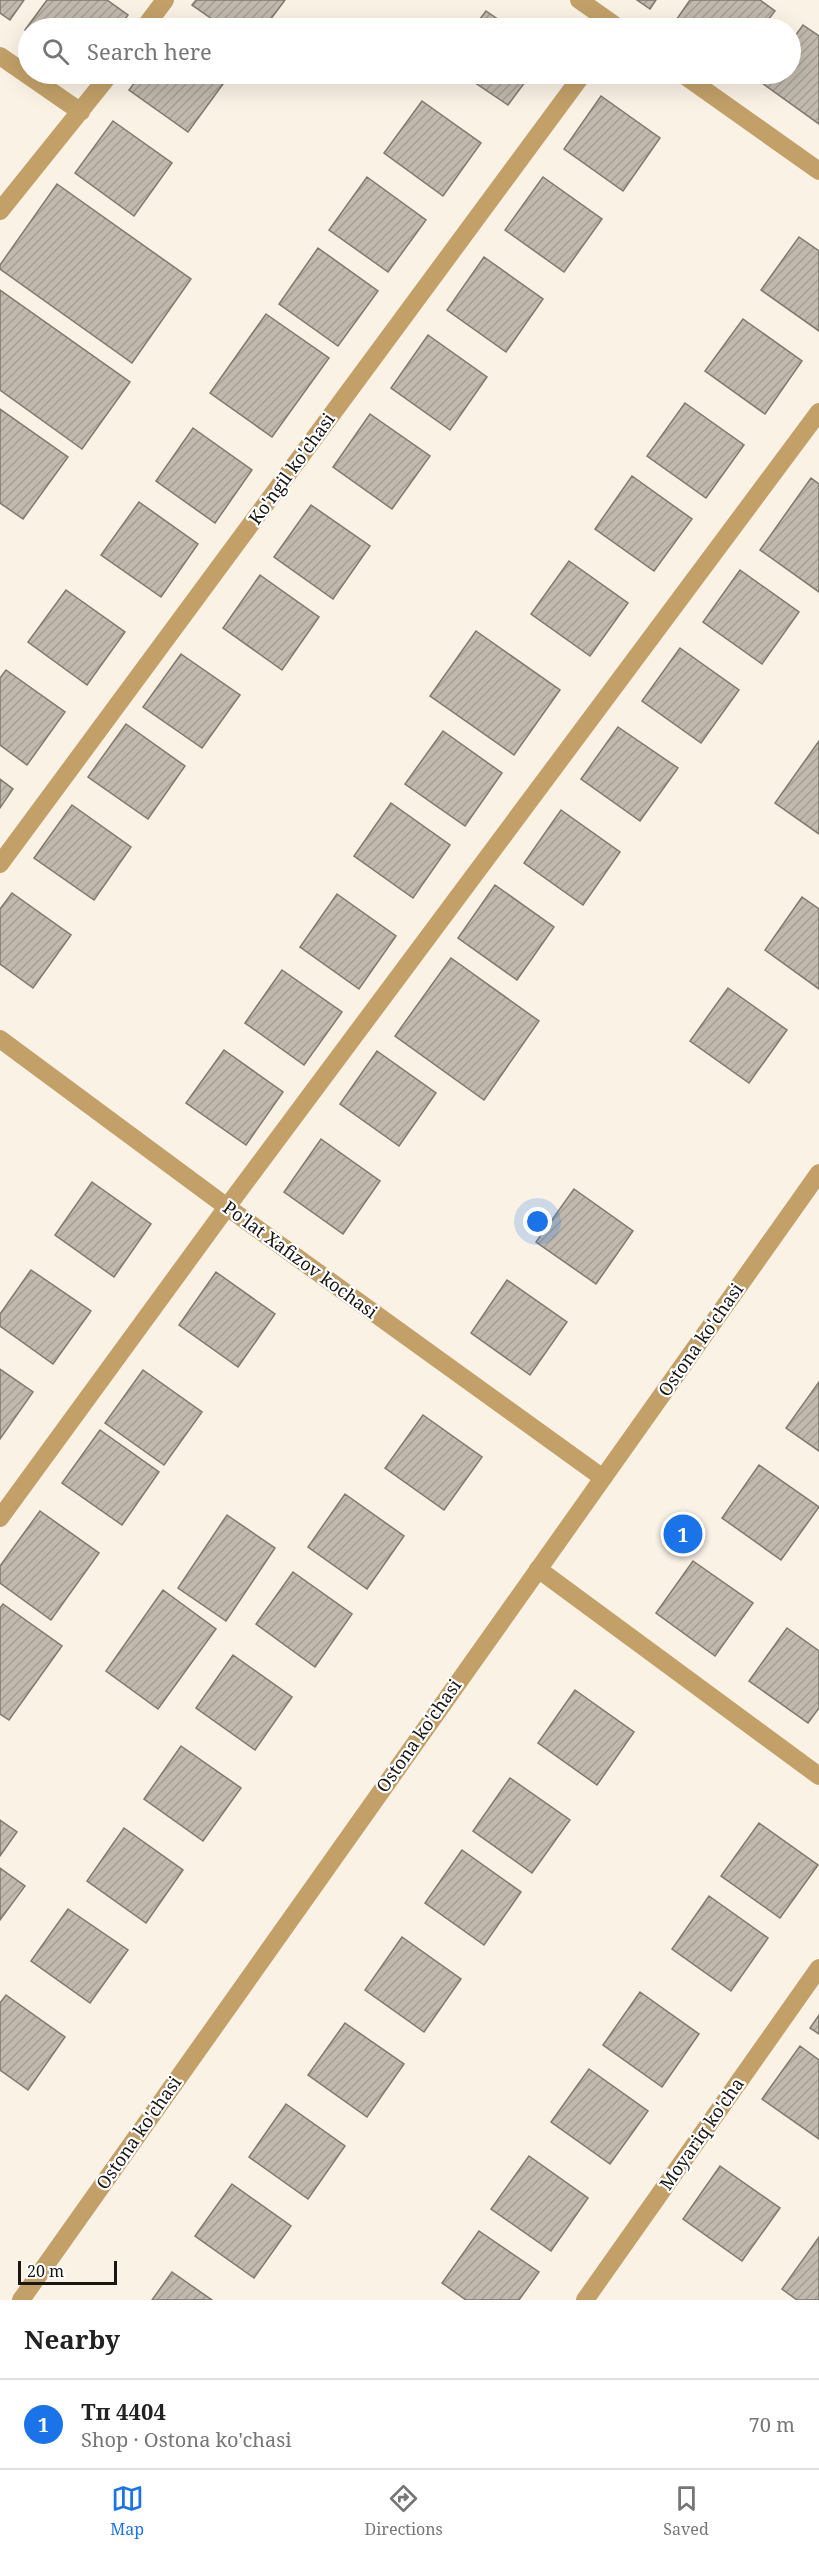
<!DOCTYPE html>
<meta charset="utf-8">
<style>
:root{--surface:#fff;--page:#f2f2f2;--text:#222;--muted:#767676;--line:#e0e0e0;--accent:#1a73e8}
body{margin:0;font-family:"Noto Serif",serif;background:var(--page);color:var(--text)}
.scale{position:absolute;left:18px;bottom:15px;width:99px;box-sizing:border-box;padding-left:6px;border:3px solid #1a1713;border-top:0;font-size:16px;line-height:21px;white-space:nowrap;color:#1a1713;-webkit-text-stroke:4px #fff;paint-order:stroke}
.you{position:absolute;left:538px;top:1222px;width:21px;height:21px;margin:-15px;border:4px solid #fff;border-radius:50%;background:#1a73e8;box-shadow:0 0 0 9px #1a73e833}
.badge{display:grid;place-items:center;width:39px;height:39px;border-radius:50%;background:var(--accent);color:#fff;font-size:20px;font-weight:700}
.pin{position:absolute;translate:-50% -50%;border:3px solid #fff;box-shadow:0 2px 6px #0006}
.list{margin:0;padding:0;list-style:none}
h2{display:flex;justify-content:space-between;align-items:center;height:78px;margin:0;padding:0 24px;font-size:26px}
h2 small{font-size:20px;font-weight:400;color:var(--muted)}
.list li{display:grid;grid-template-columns:39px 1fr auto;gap:18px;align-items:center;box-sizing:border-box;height:90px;padding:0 24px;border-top:2px solid var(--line)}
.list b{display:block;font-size:22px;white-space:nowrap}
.list p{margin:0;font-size:20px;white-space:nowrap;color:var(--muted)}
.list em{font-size:20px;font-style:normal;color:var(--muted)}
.icon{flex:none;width:33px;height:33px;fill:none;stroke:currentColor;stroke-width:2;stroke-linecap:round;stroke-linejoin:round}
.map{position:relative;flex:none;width:819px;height:2300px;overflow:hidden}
.search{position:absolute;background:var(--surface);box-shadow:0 6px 24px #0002;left:18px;right:18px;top:18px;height:66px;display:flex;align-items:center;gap:15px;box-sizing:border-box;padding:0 21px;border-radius:33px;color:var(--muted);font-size:22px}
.sheet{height:168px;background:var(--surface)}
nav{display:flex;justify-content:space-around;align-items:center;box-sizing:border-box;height:84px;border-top:2px solid var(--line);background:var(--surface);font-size:16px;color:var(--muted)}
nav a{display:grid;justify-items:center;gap:3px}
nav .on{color:var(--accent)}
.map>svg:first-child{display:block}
.building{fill:url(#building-hatch);stroke:#7f786c;stroke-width:1.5}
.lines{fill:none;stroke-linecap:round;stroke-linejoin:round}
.minor{stroke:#c2a068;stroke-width:18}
.tertiary{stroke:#c2a068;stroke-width:18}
.labels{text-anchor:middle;stroke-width:4.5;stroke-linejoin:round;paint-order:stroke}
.street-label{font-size:18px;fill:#1a1713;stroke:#fff}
</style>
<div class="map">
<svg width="819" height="2300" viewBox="0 0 819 2300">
<defs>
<pattern id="building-hatch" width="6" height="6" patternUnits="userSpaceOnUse" patternTransform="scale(1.5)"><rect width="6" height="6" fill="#c1b9ad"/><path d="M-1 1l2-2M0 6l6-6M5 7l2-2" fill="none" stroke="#a59e94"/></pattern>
</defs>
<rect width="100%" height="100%" fill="#fbf2e6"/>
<path class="building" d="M0,0H24L10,20L0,13Z
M47,0H107L128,15L119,28H28V33L25,30Z
M196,0H285L264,28H225L192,5Z
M637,0H656L650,9Z
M690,0H760L775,11L762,28H676L672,26Z
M486,11L511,28H473Z
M803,25L819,36V124L762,83L769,74H790V43Z
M141,74H217L226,80L188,132L129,90Z
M462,74H531L508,105Z
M601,96L660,138L623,191L564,149Z
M422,101L481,143L443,196L384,153Z
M113,121L172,163L134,216L75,173Z
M367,177L426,220L388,272L329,230Z
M543,177L602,219L564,272L505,230Z
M57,184L191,279L132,363L0,269V265Z
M799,237L819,251V331L761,290Z
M318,248L378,291L338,346L279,304Z
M484,257L543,299L506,352L447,310Z
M0,290L130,382L82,449L0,390Z
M266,314L329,358L272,437L210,393Z
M743,319L802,361L765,414L705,371Z
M428,335L487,377L450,430L391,388Z
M685,403L744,445L706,498L647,456Z
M0,409L68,457L23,519L0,503Z
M370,414L430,456L392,509L333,467Z
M193,428L252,470L215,523L156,481Z
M632,476L692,519L654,571L595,529Z
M811,478L819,484V592L760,550Z
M139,502L198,544L161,597L101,555Z
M311,505L370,546L333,599L274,557Z
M569,561L628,603L590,656L531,614Z
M740,570L799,612L762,664L703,622Z
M260,575L319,617L282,670L223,628Z
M66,590L125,632L87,685L28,642Z
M476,631L560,690L514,755L430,696Z
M680,648L739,690L701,743L642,701Z
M181,654L240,695L202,748L143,707Z
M6,670L65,712L27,765L0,745V678Z
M126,724L185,766L148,819L88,777Z
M618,727L678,768L640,821L581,779Z
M443,731L502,773L465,826L405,784Z
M819,741V834L775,803Z
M0,779L13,789L0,808Z
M391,803L450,845L413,898L354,856Z
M72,805L131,847L94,900L34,858Z
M561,810L620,852L583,905L524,863Z
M495,885L554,927L517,980L458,938Z
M12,893L71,935L33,988L0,964V909Z
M337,894L396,936L359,989L300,947Z
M802,897L819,909V989L765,950Z
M451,958L539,1021L484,1100L395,1036Z
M282,970L342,1012L304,1065L245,1023Z
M728,988L787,1030L749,1083L690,1041Z
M224,1050L283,1092L246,1145L186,1103Z
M377,1051L436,1093L399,1146L340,1104Z
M321,1139L380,1181L343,1234L284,1192Z
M92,1182L151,1224L114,1277L55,1235Z
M574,1189L633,1231L596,1284L536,1242Z
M31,1270L91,1311L53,1364L0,1326V1314Z
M216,1272L275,1314L238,1367L179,1325Z
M507,1280L567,1322L530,1375L471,1333Z
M0,1369L33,1392L0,1439Z
M143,1370L202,1412L164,1465L105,1423Z
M819,1382V1451L786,1428Z
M423,1415L482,1457L444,1510L385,1468Z
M100,1430L159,1472L122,1525L62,1483Z
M759,1465L819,1507L781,1560L722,1518Z
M345,1494L404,1536L367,1589L308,1547Z
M40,1511L99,1553L51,1620L0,1583V1566Z
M227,1515L275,1548L226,1621L178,1588Z
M693,1561L753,1603L715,1656L656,1613Z
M293,1572L352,1614L315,1667L256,1624Z
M163,1590L216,1629L158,1709L106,1671Z
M3,1604L62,1646L9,1720L0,1714V1608Z
M787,1628L819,1651V1708L808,1723L749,1681Z
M233,1655L292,1697L255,1750L196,1708Z
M575,1690L634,1732L597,1785L538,1743Z
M181,1746L241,1788L203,1841L144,1799Z
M510,1778L570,1820L532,1873L473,1831Z
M0,1820L17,1832L0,1856Z
M759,1823L818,1865L780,1918L721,1876Z
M124,1828L183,1870L146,1923L87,1881Z
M462,1850L521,1892L484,1945L425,1903Z
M0,1868L25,1886L0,1920Z
M709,1896L768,1938L731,1991L672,1949Z
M68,1909L128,1950L90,2003L31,1961Z
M402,1937L461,1979L424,2032L365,1990Z
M640,1992L699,2034L662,2087L603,2045Z
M6,1995L65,2037L28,2090L0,2070V2003Z
M819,2015V2034L810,2028Z
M345,2023L404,2064L367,2117L308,2075Z
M800,2046L819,2060V2139L762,2099Z
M589,2069L648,2111L610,2164L551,2122Z
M286,2104L345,2146L308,2199L249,2157Z
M529,2156L588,2198L551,2251L491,2209Z
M720,2166L780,2208L742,2261L683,2219Z
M232,2184L291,2226L254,2278L195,2236Z
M479,2231L539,2272L519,2300H466L442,2283Z
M819,2237V2300H797L782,2289Z
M172,2272L212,2300H152Z"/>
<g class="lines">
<path class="minor" d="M579,0L619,28
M144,28L165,0
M0,56L81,112
M682,74L819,171
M0,211L110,74
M0,864L583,74
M0,1039L227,1207L603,1478
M0,1518L227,1207L819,412
M538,1569L819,1776
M585,2300L819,1968"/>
<path class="tertiary" d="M21,2300L819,1173"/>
</g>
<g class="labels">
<g class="street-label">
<text transform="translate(292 469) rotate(-54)" y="6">Ko'ngil ko'chasi</text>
<text transform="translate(300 1260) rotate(36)" y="6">Po'lat Xafizov kochasi</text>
<text transform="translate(701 1340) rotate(-55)" y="6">Ostona ko'chasi</text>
<text transform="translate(419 1736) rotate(-55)" y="6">Ostona ko'chasi</text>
<text transform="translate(139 2133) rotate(-55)" y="6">Ostona ko'chasi</text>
<text transform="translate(702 2134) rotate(-55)" y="6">Moyariq ko'cha</text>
</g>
</g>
</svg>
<div class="scale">20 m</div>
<div class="you"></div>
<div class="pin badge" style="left:683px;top:1534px">1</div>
<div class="search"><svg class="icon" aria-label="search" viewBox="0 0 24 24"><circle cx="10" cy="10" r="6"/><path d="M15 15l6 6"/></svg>Search here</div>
</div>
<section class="sheet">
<h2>Nearby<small></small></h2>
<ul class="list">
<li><span class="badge">1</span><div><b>Тп 4404</b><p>Shop · Ostona ko'chasi</p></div><em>70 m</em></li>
</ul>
</section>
<nav>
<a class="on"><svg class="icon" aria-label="map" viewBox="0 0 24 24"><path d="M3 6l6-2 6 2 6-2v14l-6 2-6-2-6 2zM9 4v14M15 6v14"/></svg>Map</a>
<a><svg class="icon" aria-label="directions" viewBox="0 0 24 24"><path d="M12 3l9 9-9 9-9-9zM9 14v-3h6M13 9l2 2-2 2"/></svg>Directions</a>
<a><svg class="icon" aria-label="saved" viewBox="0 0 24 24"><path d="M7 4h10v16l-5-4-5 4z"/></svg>Saved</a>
</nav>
